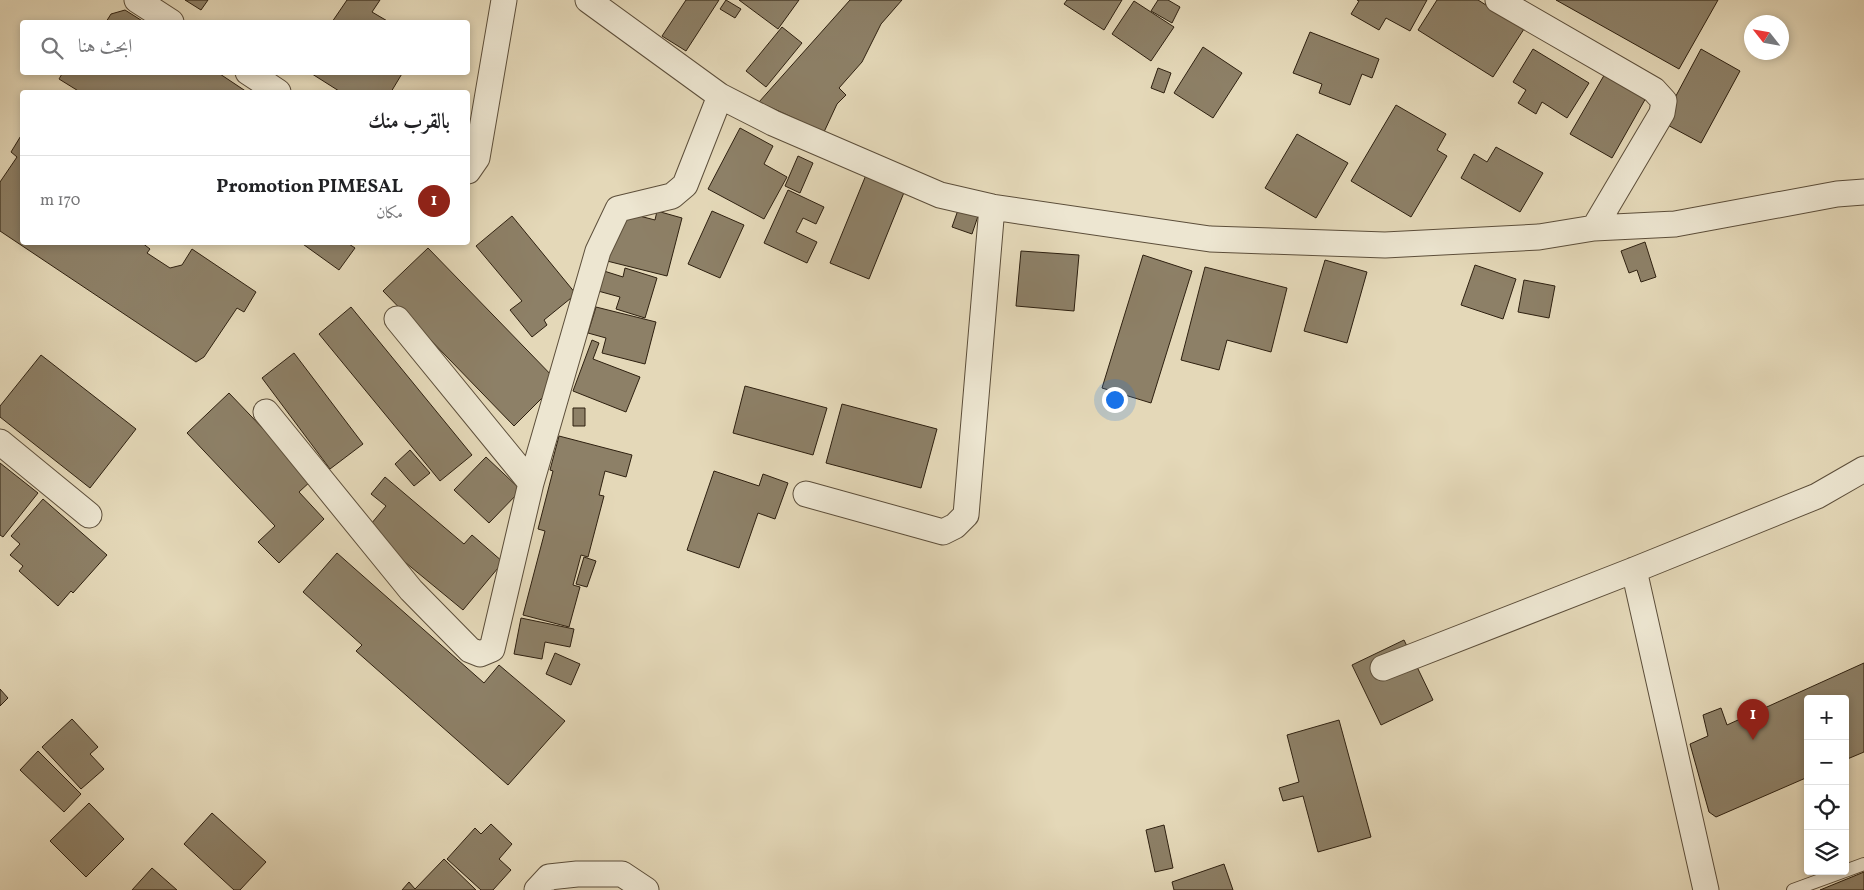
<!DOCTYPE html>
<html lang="ar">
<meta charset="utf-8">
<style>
:root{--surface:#fff;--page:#f2f2f2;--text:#202124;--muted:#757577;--line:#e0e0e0;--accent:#8f2418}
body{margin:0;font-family:Vollkorn,Amiri,serif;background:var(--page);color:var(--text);direction:rtl}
.controls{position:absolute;right:15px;bottom:15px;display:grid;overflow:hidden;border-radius:5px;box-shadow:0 2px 8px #0003}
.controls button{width:45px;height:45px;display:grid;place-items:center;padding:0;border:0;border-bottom:1px solid var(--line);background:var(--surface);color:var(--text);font:25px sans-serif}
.compass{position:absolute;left:1744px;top:15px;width:45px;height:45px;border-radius:50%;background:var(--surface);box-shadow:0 2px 8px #0003;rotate:301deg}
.you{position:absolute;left:1114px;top:399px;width:18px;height:18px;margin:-12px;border:4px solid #fff;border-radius:50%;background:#1a73e8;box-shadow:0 0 0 8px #1a73e833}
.badge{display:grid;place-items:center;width:32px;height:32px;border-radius:50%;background:var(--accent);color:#fff;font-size:16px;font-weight:700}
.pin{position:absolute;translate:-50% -41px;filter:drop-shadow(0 1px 2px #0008)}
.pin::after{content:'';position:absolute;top:26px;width:18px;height:15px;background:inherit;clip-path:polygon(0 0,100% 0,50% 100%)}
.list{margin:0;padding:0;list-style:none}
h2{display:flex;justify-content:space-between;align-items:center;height:65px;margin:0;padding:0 20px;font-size:21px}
h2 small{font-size:16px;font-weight:400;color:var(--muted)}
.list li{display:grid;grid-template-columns:32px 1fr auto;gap:15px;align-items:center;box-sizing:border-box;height:90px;padding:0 20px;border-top:1px solid var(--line)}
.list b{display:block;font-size:19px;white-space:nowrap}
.list p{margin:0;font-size:16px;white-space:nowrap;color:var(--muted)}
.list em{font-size:16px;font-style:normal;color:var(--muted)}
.icon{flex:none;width:28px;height:28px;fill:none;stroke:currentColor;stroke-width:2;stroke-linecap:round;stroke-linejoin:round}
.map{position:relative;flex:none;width:1864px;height:890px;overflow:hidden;direction:ltr}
.search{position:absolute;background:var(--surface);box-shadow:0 2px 8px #0003;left:20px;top:20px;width:450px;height:55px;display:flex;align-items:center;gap:12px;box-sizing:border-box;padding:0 18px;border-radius:5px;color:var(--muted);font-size:19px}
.panel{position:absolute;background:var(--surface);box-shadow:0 2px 8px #0003;left:20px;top:90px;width:450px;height:155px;border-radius:5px;direction:rtl}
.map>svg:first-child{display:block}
.building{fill:#8d8067;stroke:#2e2010}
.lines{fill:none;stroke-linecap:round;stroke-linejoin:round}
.lane-casing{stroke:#5c4e3a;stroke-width:14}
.street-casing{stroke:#5c4e3a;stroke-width:27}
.lane{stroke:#ede6d1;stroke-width:12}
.street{stroke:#ede6d1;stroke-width:25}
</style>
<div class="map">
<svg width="1864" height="890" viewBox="0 0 1864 890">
<rect width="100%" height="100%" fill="#e4d8b8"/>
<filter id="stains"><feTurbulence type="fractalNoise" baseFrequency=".004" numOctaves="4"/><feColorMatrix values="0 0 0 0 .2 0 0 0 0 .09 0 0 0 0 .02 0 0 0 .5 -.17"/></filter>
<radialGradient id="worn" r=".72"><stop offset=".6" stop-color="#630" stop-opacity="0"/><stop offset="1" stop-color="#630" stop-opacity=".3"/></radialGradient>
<path class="building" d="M185,0H208L201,10Z
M347,0H380L372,12L389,22H332Z
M686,0H719L686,51L662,36Z
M726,0L741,9L735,18L720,9Z
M739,0H799L778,29Z
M850,0H902L881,24L862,62L839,88L846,95L837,104L824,132L759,102Z
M1067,0H1122L1104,30L1064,4Z
M1158,0H1168L1180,7L1172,23L1151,11Z
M1357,0H1427L1410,31L1386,18L1379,30L1351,14L1359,1Z
M1437,0H1478L1524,29L1493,77L1418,30Z
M1556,0H1718L1679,69Z
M1134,1L1174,27L1151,61L1112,34Z
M125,10L144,22H106L111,14Z
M782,27L802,43L766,87L746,71Z
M1310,32L1379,59L1372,78L1362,74L1350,105L1319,93L1322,84L1293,73Z
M1203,47L1242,73L1213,118L1174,93Z
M1533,49L1589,83L1567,118L1542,102L1536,114L1518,103L1526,90L1513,82Z
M1701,49L1740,71L1701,143L1662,122Z
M1158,68L1171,73L1164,93L1151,88Z
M63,72H217L247,92H80L59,79Z
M309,72H403L391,92H338L339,91Z
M1606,72L1647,96L1612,158L1570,134Z
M1396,105L1446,134L1437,150L1447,156L1411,217L1351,181Z
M740,128L773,146L764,164L787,177L764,219L708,189Z
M22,134V242H141L150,249L147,253L170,268L182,265L192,249L256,292L244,312L237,308L204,357L196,362L0,231V182L17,157L11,152Z
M1297,134L1348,163L1316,218L1265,188Z
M1496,147L1543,173L1520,212L1461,178L1474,154L1487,162Z
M798,156L813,163L800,193L785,186Z
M866,175L905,190L869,279L830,263Z
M788,190L824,207L816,224L803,218L796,232L817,242L807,263L764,243Z
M958,210L978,216L972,234L952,227Z
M620,211L655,220L657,211L682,218L667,276L607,261Z
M712,211L744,225L720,278L688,264Z
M512,216L576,294L544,320L547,325L532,337L510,310L522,301L476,246Z
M300,242H350L349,244L355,248L339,270Z
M1645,242L1656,277L1641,282L1637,270L1629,273L1621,251Z
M428,248L558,382L514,426L383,291Z
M1021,251L1079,255L1074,311L1016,306Z
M1143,255L1192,271L1151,403L1102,388Z
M1325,260L1367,272L1347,343L1304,331Z
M1475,265L1516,279L1503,319L1461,305Z
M1205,267L1287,288L1271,352L1227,340L1219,370L1181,360Z
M625,268L657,278L645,318L616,309L620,297L598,291L604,271L623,277Z
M1524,280L1555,286L1549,318L1518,312Z
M351,307L472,455L440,481L319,334Z
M596,307L656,322L645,364L602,353L606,338L588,333Z
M592,340L599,343L593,359L640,377L626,412L573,391Z
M294,353L363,444L330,469L262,378Z
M41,355L136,429L90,488L0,417V406Z
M745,386L827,408L813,455L733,433Z
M229,393L312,480L299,492L324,519L279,563L258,542L275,526L187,433Z
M842,404L937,429L921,488L826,463Z
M573,408H585V426H573Z
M559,436L632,455L626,477L605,471L599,495L604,496L588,557L581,555L573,585L580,587L569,627L523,615L545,531L538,529L553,471L550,470Z
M410,450L430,473L414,486L395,464Z
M486,457L521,490L489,523L454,490Z
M0,463L38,493L3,537L0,535Z
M714,471L759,486L763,474L788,483L775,519L758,513L739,568L687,550Z
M385,477L464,544L472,535L503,562L463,610L366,530L386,506L371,494Z
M43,499L107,555L73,593L71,591L58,606L19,571L23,566L10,555L20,544L11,536Z
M337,553L484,683L499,665L565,721L508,785L356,651L362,645L303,592Z
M584,557L596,561L587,587L576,584Z
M521,618L574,629L570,647L545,642L542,659L514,654Z
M1404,640L1433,700L1381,725L1352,665Z
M555,653L580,664L571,685L546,674Z
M1864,663V752L1845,760V699H1808V777L1716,817L1709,812L1690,744L1708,736L1703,715L1721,708L1727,725Z
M0,689L8,698L0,706Z
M72,719L98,747L90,754L104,769L81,789L42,747Z
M1339,720L1371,837L1318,852L1303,796L1283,801L1279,788L1299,782L1287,735Z
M38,751L81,794L64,812L20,770Z
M89,803L124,839L86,877L50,841Z
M212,813L266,862L240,890H234L184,844Z
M491,824L512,844L499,859L511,870L493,890H481L447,859L475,828L481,834Z
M1164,825L1173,868L1155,872L1146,830Z
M444,859L476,890H402L409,882L415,889Z
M1224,864L1233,890H1174L1172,882Z
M152,868L177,890H132Z
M1864,872V890H1820Z"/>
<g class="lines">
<defs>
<path id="lane" d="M1845,871L1864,864
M1793,890L1845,871"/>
<path id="street" d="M137,0L171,22
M588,0L720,96L773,123L940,195L992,207L1210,239L1385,245L1539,237L1594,228L1675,224L1837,194L1864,192
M1498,0L1654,90L1664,101L1662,113L1594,228
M248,72L278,92
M468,171L477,158L504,0
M397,319L531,483
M266,412L411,590L470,650L480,654L492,649L531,483L598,251L618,209L672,196L685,185L720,96
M0,442L89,515
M806,494L943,532L955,526L966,515L992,207
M1634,570L1706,890
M1383,668L1634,570L1817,496L1864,469
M537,890L549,877L577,874H622L646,890"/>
</defs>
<use href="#lane" class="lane-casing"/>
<use href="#street" class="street-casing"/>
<use href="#lane" class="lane"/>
<use href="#street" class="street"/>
</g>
<rect width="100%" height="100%" filter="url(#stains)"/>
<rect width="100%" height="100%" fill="url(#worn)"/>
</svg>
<div class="controls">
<button>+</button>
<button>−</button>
<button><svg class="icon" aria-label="locate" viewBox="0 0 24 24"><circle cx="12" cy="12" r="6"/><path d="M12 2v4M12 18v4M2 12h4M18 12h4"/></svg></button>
<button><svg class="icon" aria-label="layers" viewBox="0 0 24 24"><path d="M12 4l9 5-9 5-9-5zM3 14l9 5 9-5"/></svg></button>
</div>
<svg class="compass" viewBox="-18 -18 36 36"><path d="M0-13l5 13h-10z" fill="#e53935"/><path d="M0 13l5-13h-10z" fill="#757577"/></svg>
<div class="you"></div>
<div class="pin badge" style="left:1753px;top:740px">1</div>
<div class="search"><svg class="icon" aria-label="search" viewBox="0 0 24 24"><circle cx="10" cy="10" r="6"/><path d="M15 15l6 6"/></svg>ابحث هنا</div>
<section class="panel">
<h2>بالقرب منك<small></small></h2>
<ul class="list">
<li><span class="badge">1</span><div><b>Promotion PIMESAL</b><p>مكان</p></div><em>170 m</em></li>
</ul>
</section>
</div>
